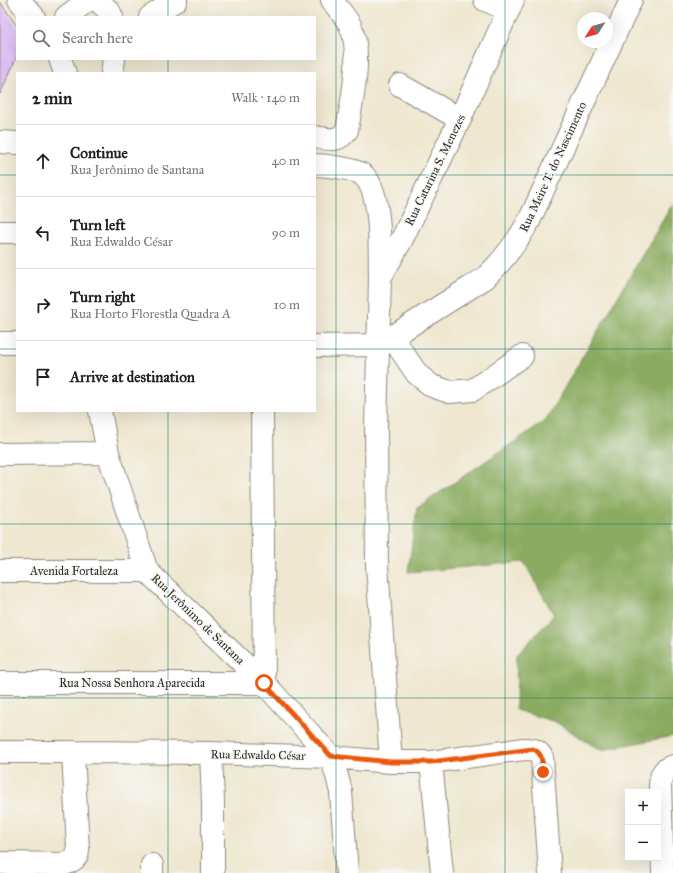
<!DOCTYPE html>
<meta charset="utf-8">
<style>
:root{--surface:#fff;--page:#f2f2f2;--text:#202124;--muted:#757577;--line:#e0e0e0}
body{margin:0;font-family:"IM FELL Great Primer",serif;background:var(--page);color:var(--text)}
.controls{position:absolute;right:12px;bottom:12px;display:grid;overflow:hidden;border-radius:0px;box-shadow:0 4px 16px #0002}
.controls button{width:36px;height:36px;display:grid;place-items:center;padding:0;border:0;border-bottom:1px solid var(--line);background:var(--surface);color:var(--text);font:20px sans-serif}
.compass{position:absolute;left:577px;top:12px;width:36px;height:36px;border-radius:50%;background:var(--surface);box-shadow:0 4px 16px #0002;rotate:234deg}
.stop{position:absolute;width:12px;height:12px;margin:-9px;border:3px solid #ea580c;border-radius:50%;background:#fff}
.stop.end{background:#ea580c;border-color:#fff;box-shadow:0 1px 4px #0008}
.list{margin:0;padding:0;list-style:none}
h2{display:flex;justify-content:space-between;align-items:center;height:52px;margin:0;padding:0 16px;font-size:17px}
h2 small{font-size:13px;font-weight:400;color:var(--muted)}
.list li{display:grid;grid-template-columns:26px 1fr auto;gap:12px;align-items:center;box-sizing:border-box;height:72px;padding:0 16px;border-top:1px solid var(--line)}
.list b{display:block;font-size:15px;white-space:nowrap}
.list p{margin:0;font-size:13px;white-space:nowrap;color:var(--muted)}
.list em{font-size:13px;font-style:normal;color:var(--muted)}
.icon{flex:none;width:22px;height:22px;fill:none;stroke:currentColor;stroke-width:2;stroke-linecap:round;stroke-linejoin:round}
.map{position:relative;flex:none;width:673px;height:873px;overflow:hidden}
.search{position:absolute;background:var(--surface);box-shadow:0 4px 16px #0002;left:16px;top:16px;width:300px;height:44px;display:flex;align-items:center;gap:10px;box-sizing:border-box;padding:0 14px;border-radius:0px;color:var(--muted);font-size:15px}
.panel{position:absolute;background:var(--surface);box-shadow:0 4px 16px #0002;left:16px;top:72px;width:300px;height:340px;border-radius:0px}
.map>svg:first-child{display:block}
.forest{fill:#8bac61;stroke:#5b6c46}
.building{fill:#d5aff4}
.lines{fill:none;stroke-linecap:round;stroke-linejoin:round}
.minor-casing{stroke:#8d897d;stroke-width:24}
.minor{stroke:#fff;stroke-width:22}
.route{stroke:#ea580c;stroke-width:5}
.grid{fill:none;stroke:#0f766e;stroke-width:1;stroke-opacity:0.55}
.labels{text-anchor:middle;stroke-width:3;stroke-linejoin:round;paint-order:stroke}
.street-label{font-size:12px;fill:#2b2b2b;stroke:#f6f6f2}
</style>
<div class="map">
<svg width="673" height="873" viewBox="0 0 673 873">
<rect width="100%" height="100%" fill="#f6f6f2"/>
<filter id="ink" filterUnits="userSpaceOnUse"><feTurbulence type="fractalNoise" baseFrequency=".025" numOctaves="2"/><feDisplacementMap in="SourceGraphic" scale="8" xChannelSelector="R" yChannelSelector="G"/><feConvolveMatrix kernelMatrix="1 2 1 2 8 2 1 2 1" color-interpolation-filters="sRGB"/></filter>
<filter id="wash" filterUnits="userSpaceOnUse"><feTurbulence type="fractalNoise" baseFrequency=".012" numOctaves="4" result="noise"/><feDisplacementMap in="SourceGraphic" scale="16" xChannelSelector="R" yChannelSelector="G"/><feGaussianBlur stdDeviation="0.9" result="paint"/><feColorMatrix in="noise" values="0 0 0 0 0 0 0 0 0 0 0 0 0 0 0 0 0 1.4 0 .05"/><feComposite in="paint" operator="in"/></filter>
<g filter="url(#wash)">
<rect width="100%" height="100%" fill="#efe7cf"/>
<path class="forest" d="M673,203V736L600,750L556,722L516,710L517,655L554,615L524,562L408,572L417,508L545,421Z"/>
<g id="blocks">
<path class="building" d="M0,2L17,26V56L0,94Z"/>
</g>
</g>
<g filter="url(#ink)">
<use href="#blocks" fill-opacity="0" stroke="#8d897d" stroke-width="1"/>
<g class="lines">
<defs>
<path id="minor" d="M19,0L34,17
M97,0L109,11L112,17
M485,0L509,10
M66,17L88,0
M150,17L176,0
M60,59L65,73
M112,73L114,59
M400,85L460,119
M315,137C328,139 339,143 347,130C352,100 363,53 350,25C345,16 337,8 332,0
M0,142L17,143
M315,165C324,165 357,169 363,175C383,192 379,253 380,278
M0,232H17
M392,337L417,374L432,386L450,392L473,390L522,356
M0,343H17
M379,345L485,278C503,261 517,242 529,221L631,0
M315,346L379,345
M100,411L108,453L147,571L264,683L331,757L337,776L341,792L347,873
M0,454L108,453
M0,571H147
M0,683H264L262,411
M0,752H73L211,753L331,757L391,762H431L524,749C533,749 537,749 542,757L550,873
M211,753L213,801V873
M391,762L377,565L376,426L380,278L402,239L460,119L513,0
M431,762L442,873
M0,863L65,864C73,861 78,858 78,849L73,752
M152,865V873
M663,873L660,785C661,775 662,769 673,766"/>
</defs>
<use href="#minor" class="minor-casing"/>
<use href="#minor" class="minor"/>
</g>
</g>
<g class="lines" filter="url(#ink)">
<path class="route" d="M264,683L331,756L391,762H431L533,749C543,753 542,762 543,772"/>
</g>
<path class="grid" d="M168,0V17M336,0V873M505,0V873M168,59V73M0,175H17M315,175H673M0,349H17M315,349H673M168,411V873M0,524H673M0,698H673"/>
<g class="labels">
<g class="street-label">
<text transform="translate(553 167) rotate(-65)" y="4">Rua Meire T. do Nascimento</text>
<text transform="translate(435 170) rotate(-64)" y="4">Rua Catarina S. Menezes</text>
<text x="74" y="575">Avenida Fortaleza</text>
<text transform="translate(198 619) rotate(44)" y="4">Rua Jerônimo de Santana</text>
<text x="132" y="687">Rua Nossa Senhora Aparecida</text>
<text transform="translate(258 755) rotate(1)" y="4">Rua Edwaldo César</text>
</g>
</g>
</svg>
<div class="controls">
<button>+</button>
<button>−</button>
</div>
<svg class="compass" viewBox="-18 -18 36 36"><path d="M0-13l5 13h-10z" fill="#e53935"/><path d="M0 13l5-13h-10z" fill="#757577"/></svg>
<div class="stop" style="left:264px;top:683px"></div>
<div class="stop end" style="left:543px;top:772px"></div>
<div class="search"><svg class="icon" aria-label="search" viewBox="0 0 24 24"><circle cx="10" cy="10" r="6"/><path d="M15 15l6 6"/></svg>Search here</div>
<section class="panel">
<h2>2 min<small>Walk · 140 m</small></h2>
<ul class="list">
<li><svg class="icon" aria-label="ahead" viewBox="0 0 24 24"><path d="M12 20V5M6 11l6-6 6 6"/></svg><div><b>Continue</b><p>Rua Jerônimo de Santana</p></div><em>40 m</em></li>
<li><svg class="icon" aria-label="left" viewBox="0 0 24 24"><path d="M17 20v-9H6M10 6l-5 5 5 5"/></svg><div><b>Turn left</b><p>Rua Edwaldo César</p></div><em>90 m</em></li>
<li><svg class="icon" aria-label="right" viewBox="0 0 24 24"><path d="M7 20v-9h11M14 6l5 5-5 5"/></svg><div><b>Turn right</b><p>Rua Horto Florestla Quadra A</p></div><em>10 m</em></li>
<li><svg class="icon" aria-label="arrive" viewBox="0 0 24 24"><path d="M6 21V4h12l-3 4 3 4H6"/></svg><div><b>Arrive at destination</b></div></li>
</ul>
</section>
</div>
